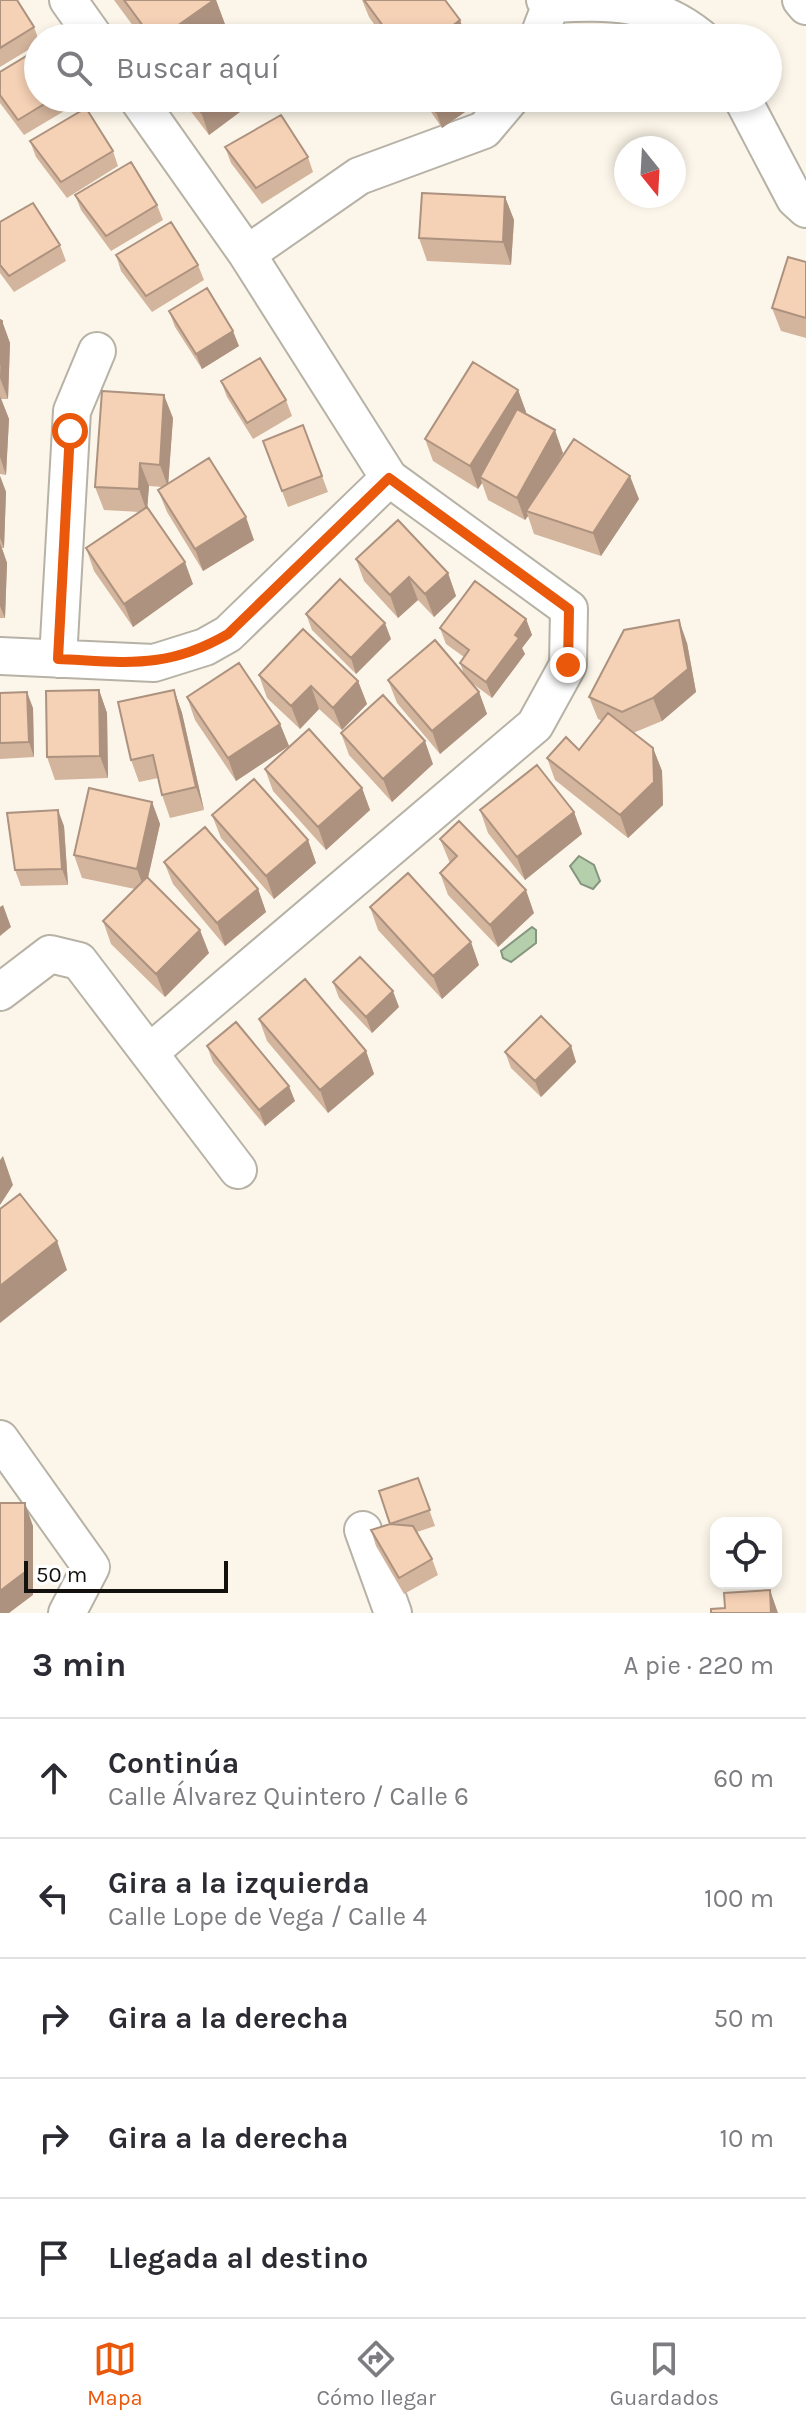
<!DOCTYPE html>
<html lang="es">
<meta charset="utf-8">
<style>
:root{--surface:#fff;--page:#f2f2f3;--text:#2b2b33;--muted:#7c7c81;--line:#e1e1e2;--accent:#ea580c}
body{margin:0;font-family:Karla,sans-serif;background:var(--page);color:var(--text)}
.controls{position:absolute;right:24px;bottom:24px;display:grid;overflow:hidden;border-radius:16px;box-shadow:0 4px 12px #0003}
.controls button{width:72px;height:72px;display:grid;place-items:center;padding:0;border:0;border-bottom:2px solid var(--line);background:var(--surface);color:var(--text);font:40px sans-serif}
.compass{position:absolute;left:614px;top:136px;width:72px;height:72px;border-radius:50%;background:var(--surface);box-shadow:0 4px 12px #0003;rotate:162deg}
.scale{position:absolute;left:24px;bottom:20px;width:204px;box-sizing:border-box;padding-left:8px;border:4px solid #13110d;border-top:0;font-size:22px;line-height:28px;white-space:nowrap;color:#13110d;-webkit-text-stroke:6px #fff;paint-order:stroke}
.stop{position:absolute;width:24px;height:24px;margin:-18px;border:6px solid #ea580c;border-radius:50%;background:#fff}
.stop.end{background:#ea580c;border-color:#fff;box-shadow:0 2px 8px #0008}
.list{margin:0;padding:0;list-style:none}
h2{display:flex;justify-content:space-between;align-items:center;height:104px;margin:0;padding:0 32px;font-size:34px}
h2 small{font-size:26px;font-weight:400;color:var(--muted)}
.list li{display:grid;grid-template-columns:52px 1fr auto;gap:24px;align-items:center;box-sizing:border-box;height:120px;padding:0 32px;border-top:2px solid var(--line)}
.list b{display:block;font-size:30px;white-space:nowrap}
.list p{margin:0;font-size:26px;white-space:nowrap;color:var(--muted)}
.list em{font-size:26px;font-style:normal;color:var(--muted)}
.icon{flex:none;width:44px;height:44px;fill:none;stroke:currentColor;stroke-width:2;stroke-linecap:round;stroke-linejoin:round}
.map{position:relative;flex:none;width:806px;height:1613px;overflow:hidden}
.search{position:absolute;background:var(--surface);box-shadow:0 4px 12px #0003;left:24px;right:24px;top:24px;height:88px;display:flex;align-items:center;gap:20px;box-sizing:border-box;padding:0 28px;border-radius:44px;color:var(--muted);font-size:30px}
.sheet{height:704px;background:var(--surface)}
nav{display:flex;justify-content:space-around;align-items:center;box-sizing:border-box;height:112px;border-top:2px solid var(--line);background:var(--surface);font-size:22px;color:var(--muted)}
nav a{display:grid;justify-items:center;gap:4px}
nav .on{color:var(--accent)}
.map>svg:first-child{display:block}
.water{fill:#b5cfad;stroke:#84967d;stroke-width:2}
.lines{fill:none;stroke-linecap:round;stroke-linejoin:round}
.minor-casing{stroke:#b7b2a6;stroke-width:40}
.minor{stroke:#fff;stroke-width:36}
.wall{fill:#d3b49c}
.shaded-wall{fill:#ac927f}
.building{fill:#f5d1b5;stroke:#ac927f;stroke-width:2}
.route{stroke:#ea580c;stroke-width:10}
</style>
<div class="map">
<svg width="806" height="1613" viewBox="0 0 806 1613">
<rect width="100%" height="100%" fill="#fcf6ea"/>
<path class="water" d="M579,856L594,865L600,881L593,889L581,884L570,866Z
M532,927L536,930V943L511,962L503,958L501,951Z"/>
<g class="lines">
<defs>
<path id="minor" d="M68,0L95,38
M545,0L551,4C609,1 655,0 701,38
M801,0L806,6
M538,38L551,4
M137,98L247,254L389,478L569,609L568,665L535,725L149,1053
M742,98L795,199L806,209
M247,254L359,176L484,130L511,98
M0,656L154,663L205,647L228,634L389,478
M58,659L72,411L97,351
M0,992L50,954L79,961L238,1170
M0,1439L91,1567L67,1613
M363,1530L393,1613"/>
</defs>
<use href="#minor" class="minor-casing"/>
<use href="#minor" class="minor"/>
</g>
<path class="wall" d="M0,0L34,27L38,38V44L0,67Z
M114,0H216L226,27L211,38H142Z
M362,0H445L460,20L466,38H384L369,17Z
M0,72L38,98H74L76,104L24,135L0,103Z
M184,98H249L248,106L209,135L186,105Z
M423,98H485L442,128L425,103Z
M30,141L113,151L118,166L67,198L36,157Z
M225,147L308,157L313,172L262,204L231,163Z
M75,195L157,205L163,220L111,251L81,210Z
M505,197L514,220L511,265L427,261L419,238Z
M0,222L60,245L66,261L14,292L0,273Z
M116,255L198,265L204,280L152,312L121,271Z
M806,262V338L781,331L772,308Z
M169,311L239,346L202,369L175,327Z
M0,320L2,321L10,343L8,399H1L9,419L6,475L0,474Z
M221,381L286,400L292,416L253,439L227,397Z
M518,390L526,412L525,414L563,453L557,464L639,499L601,556L534,534L528,516L525,520L488,500L482,483L478,489L433,461L425,439Z
M173,418L168,484L254,540L203,571L167,512L158,490L163,487L149,486L147,507L193,584L133,627L94,571L86,548L140,512L104,510L95,487Z
M303,425L328,492L288,507L263,441Z
M0,476L6,492L4,548H2L7,563L5,618H0Z
M356,559L448,573L456,596L434,617L418,600L398,618L364,581Z
M306,614L391,639L356,674L312,630Z
M526,619L532,635L522,648L525,654L492,698L472,683L479,692L487,714L440,754L397,703L388,680L464,674L460,663L464,657L446,644L440,628Z
M687,643L696,692L662,721L633,733L653,748L662,771L663,805L628,838L555,780L547,758L579,750L602,721L598,719L589,697Z
M259,675L358,681L367,704L342,730L319,709L300,729L267,698Z
M99,690L107,713L108,778L55,780L47,757Z
M174,690L182,713L204,810L170,818L162,795L158,778L139,782L131,760Z
M0,693L33,708L34,757L0,759Z
M187,697L280,724L289,746L236,781L195,720Z
M341,733L433,764L392,802L349,755Z
M265,769L362,788L370,810L326,850L273,791Z
M152,802L160,824L148,878L209,953L165,997L111,944L103,921L135,889L82,878L74,855Z
M480,810L574,812L582,834L525,880L488,833Z
M212,815L308,840L316,863L274,899L221,838Z
M64,826L68,885L21,886L15,870Z
M440,839L534,913L498,947L448,895L440,873L450,863Z
M164,862L258,889L266,912L225,946L173,884Z
M370,907L479,965L442,999L378,930Z
M333,982L399,1007L372,1033L339,998Z
M259,1019L366,1051L374,1074L328,1113L267,1041Z
M207,1046L295,1101L265,1126L213,1062Z
M571,1046L576,1062L541,1097L511,1068L505,1052Z
M418,1478L435,1526L417,1532L432,1559L438,1575L404,1594L376,1546L371,1530L390,1524Z"/>
<path class="shaded-wall" d="M214,0H216L226,27L211,38H160Z
M460,20L466,38H436Z
M220,98H249L248,106L209,135L201,112Z
M457,98H485L442,128L436,112Z
M505,197L514,220L511,265L503,242Z
M2,321L10,343L8,399L0,378Z
M233,331L239,346L202,369L196,354Z
M518,390L526,412L484,480L480,477L482,483L478,489L470,466Z
M164,395L173,418L168,487L160,465Z
M0,396L9,419L6,475L0,457Z
M555,430L563,453L530,512L526,511L528,516L525,520L517,498Z
M140,463L149,486L147,512L139,489Z
M0,476L6,492L4,548L0,538Z
M630,476L639,499L601,556L593,533Z
M246,517L254,540L203,571L195,549Z
M0,543L7,563L5,618L0,606Z
M185,562L193,584L133,627L124,604Z
M448,573L456,596L434,617L425,594Z
M409,577L418,600L398,618L390,595Z
M526,619L532,635L522,648L525,654L492,698L486,682L515,635Z
M679,620L687,643L696,692L662,721L653,698Z
M385,623L391,639L356,674L351,658Z
M358,681L367,704L342,730L333,708Z
M311,686L319,709L300,729L291,706Z
M99,690L107,713L108,778L100,756Z
M174,690L182,713L204,810L196,787Z
M27,692L33,708L34,757L29,742Z
M479,692L487,714L440,754L432,731Z
M280,724L289,746L236,781L228,758Z
M425,741L433,764L392,802L383,779Z
M653,748L662,771L663,805L628,838L620,815Z
M362,788L370,810L326,850L318,827Z
M152,802L160,824L145,891L137,869Z
M58,810L64,826L68,885L62,869Z
M574,812L582,834L525,880L517,857Z
M308,840L316,863L274,899L266,876Z
M258,889L266,912L225,946L217,923Z
M526,890L534,913L498,947L490,925Z
M3,905L11,927L0,936V907Z
M200,930L209,953L165,997L156,974Z
M471,942L479,965L442,999L433,976Z
M393,991L399,1007L372,1033L366,1017Z
M571,1046L576,1062L541,1097L535,1081Z
M366,1051L374,1074L328,1113L320,1090Z
M289,1086L295,1101L265,1126L259,1110Z
M3,1156L13,1185L0,1205V1160Z
M57,1241L67,1270L0,1323V1286Z
M25,1503L33,1526V1595L9,1613H0V1591Z
M770,1590L778,1613H771Z"/>
<path class="building" d="M0,0H17L34,27L0,48Z
M124,0H214L160,38H152Z
M364,0H445L460,20L436,38H392Z
M189,30L195,38H179Z
M38,49V98H54L18,120L0,95V72Z
M190,98H220L201,112Z
M426,98H457L436,112Z
M86,108L113,151L61,182L30,141Z
M281,115L308,157L256,188L225,147Z
M131,162L157,205L106,236L75,195Z
M422,193L505,197L503,242L419,238Z
M33,203L60,245L9,276L0,265V222Z
M171,222L198,265L146,296L116,255Z
M788,257L806,262V318L772,308Z
M207,288L233,331L196,354L169,311Z
M0,320L2,321L0,365Z
M260,358L286,400L247,423L221,381Z
M473,362L518,390L470,466L425,439Z
M102,391L164,395L160,465L140,463L139,489L95,487Z
M517,409L555,430L517,498L480,477Z
M303,425L322,476L282,491L263,441Z
M574,439L630,476L593,533L526,511Z
M209,458L246,517L195,549L158,490Z
M147,507L185,562L124,604L86,548Z
M398,520L448,573L425,594L409,577L390,595L356,559Z
M340,579L385,623L351,658L306,614Z
M475,581L526,619L515,635L519,638L486,682L460,663L469,650L440,628Z
M679,620L688,669L653,698L622,712L589,697L624,630Z
M303,629L358,681L333,708L311,686L291,706L259,675Z
M435,640L479,692L432,731L388,680Z
M239,663L280,724L228,758L187,697Z
M99,690L100,756L47,757L46,691Z
M174,690L196,787L162,795L153,755L131,760L118,702Z
M27,692L29,742L0,743V693Z
M383,695L425,741L383,779L341,733Z
M608,713L653,748L654,782L620,815L547,758L566,737L579,750Z
M309,729L362,788L318,827L265,769Z
M537,765L574,812L517,857L480,810Z
M254,779L308,840L266,876L212,815Z
M89,788L152,802L137,869L74,855Z
M58,810L62,869L15,870L7,813Z
M459,821L526,890L490,925L440,873L457,856L440,839Z
M205,827L258,889L217,923L164,862Z
M408,873L471,942L433,976L370,907Z
M147,877L200,930L156,974L103,921Z
M360,957L393,991L366,1017L333,982Z
M305,979L366,1051L320,1090L259,1019Z
M541,1016L571,1046L535,1081L505,1052Z
M236,1022L289,1086L259,1110L207,1046Z
M20,1194L57,1241L0,1286V1209Z
M418,1478L430,1510L390,1524L379,1491Z
M0,1503H25V1572L0,1591Z
M390,1524L413,1526L432,1559L399,1578L371,1530Z
M770,1590L771,1613H711V1609L725,1608L724,1593Z"/>
<g class="lines">
<path class="route" d="M70,431L58,659C126,662 166,670 228,634L389,478L569,609L568,665"/>
</g>
</svg>
<div class="controls">
<button><svg class="icon" aria-label="locate" viewBox="0 0 24 24"><circle cx="12" cy="12" r="6"/><path d="M12 2v4M12 18v4M2 12h4M18 12h4"/></svg></button>
</div>
<svg class="compass" viewBox="-18 -18 36 36"><path d="M0-13l5 13h-10z" fill="#e53935"/><path d="M0 13l5-13h-10z" fill="#7c7c81"/></svg>
<div class="scale">50 m</div>
<div class="stop" style="left:70px;top:431px"></div>
<div class="stop end" style="left:568px;top:665px"></div>
<div class="search"><svg class="icon" aria-label="search" viewBox="0 0 24 24"><circle cx="10" cy="10" r="6"/><path d="M15 15l6 6"/></svg>Buscar aquí</div>
</div>
<section class="sheet">
<h2>3 min<small>A pie · 220 m</small></h2>
<ul class="list">
<li><svg class="icon" aria-label="ahead" viewBox="0 0 24 24"><path d="M12 20V5M6 11l6-6 6 6"/></svg><div><b>Continúa</b><p>Calle Álvarez Quintero / Calle 6</p></div><em>60 m</em></li>
<li><svg class="icon" aria-label="left" viewBox="0 0 24 24"><path d="M17 20v-9H6M10 6l-5 5 5 5"/></svg><div><b>Gira a la izquierda</b><p>Calle Lope de Vega / Calle 4</p></div><em>100 m</em></li>
<li><svg class="icon" aria-label="right" viewBox="0 0 24 24"><path d="M7 20v-9h11M14 6l5 5-5 5"/></svg><div><b>Gira a la derecha</b></div><em>50 m</em></li>
<li><svg class="icon" aria-label="right" viewBox="0 0 24 24"><path d="M7 20v-9h11M14 6l5 5-5 5"/></svg><div><b>Gira a la derecha</b></div><em>10 m</em></li>
<li><svg class="icon" aria-label="arrive" viewBox="0 0 24 24"><path d="M6 21V4h12l-3 4 3 4H6"/></svg><div><b>Llegada al destino</b></div></li>
</ul>
</section>
<nav>
<a class="on"><svg class="icon" aria-label="map" viewBox="0 0 24 24"><path d="M3 6l6-2 6 2 6-2v14l-6 2-6-2-6 2zM9 4v14M15 6v14"/></svg>Mapa</a>
<a><svg class="icon" aria-label="directions" viewBox="0 0 24 24"><path d="M12 3l9 9-9 9-9-9zM9 14v-3h6M13 9l2 2-2 2"/></svg>Cómo llegar</a>
<a><svg class="icon" aria-label="saved" viewBox="0 0 24 24"><path d="M7 4h10v16l-5-4-5 4z"/></svg>Guardados</a>
</nav>
